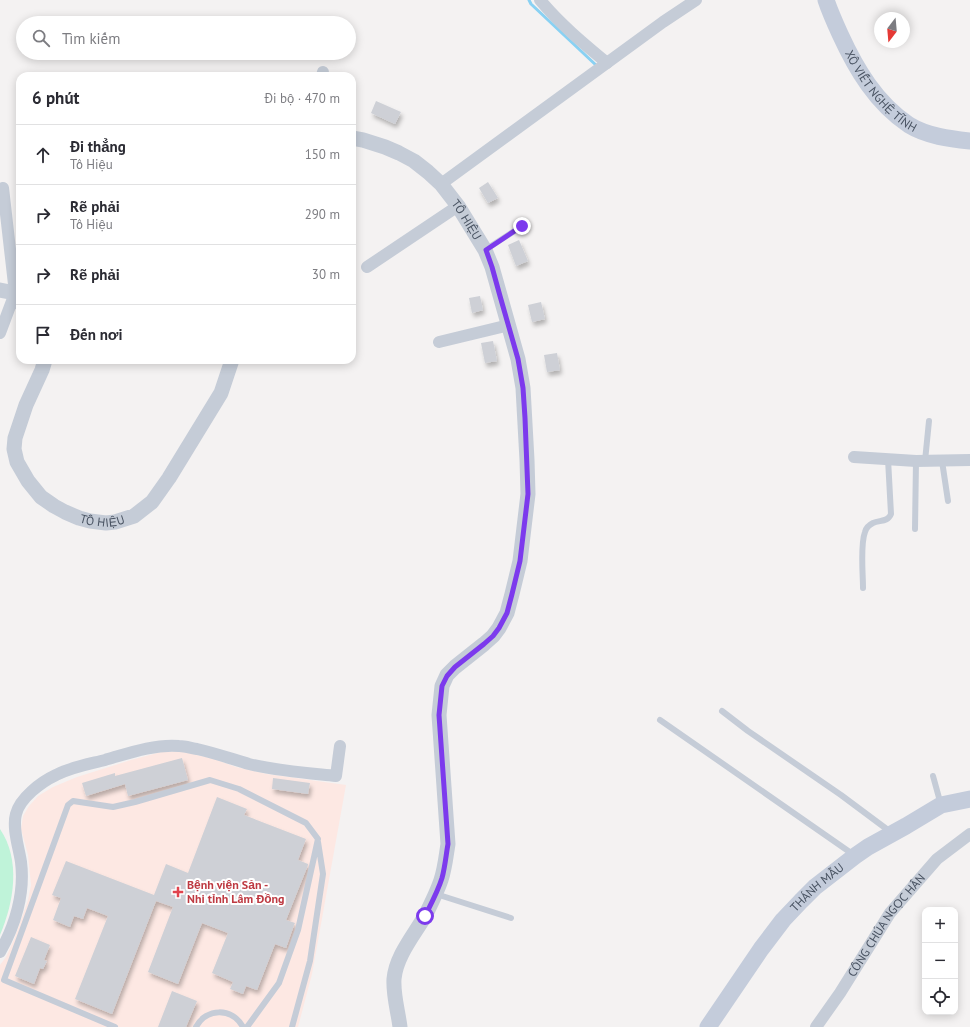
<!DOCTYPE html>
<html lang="vi">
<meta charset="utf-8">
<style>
:root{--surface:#fff;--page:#f7f7f7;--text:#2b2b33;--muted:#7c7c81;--line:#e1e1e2}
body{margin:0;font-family:"PT Sans",sans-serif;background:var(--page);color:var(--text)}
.controls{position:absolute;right:12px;bottom:12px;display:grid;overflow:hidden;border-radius:8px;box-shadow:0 2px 10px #0003}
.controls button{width:36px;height:36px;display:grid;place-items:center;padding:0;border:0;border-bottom:1px solid var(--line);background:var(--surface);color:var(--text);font:20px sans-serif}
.compass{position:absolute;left:874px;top:12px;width:36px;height:36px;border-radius:50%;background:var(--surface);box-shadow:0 2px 10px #0003;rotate:196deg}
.stop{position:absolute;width:12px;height:12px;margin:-9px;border:3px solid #7c3aed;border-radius:50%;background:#fff}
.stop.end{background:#7c3aed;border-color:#fff;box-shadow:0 1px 4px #0008}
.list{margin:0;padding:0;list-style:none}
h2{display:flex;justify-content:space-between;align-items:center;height:52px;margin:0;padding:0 16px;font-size:17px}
h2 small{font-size:13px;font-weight:400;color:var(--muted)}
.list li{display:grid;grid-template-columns:26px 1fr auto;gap:12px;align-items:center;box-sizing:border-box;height:60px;padding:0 16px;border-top:1px solid var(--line)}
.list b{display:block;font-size:15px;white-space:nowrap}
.list p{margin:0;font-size:13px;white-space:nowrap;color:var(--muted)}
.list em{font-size:13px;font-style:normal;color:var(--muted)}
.icon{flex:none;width:22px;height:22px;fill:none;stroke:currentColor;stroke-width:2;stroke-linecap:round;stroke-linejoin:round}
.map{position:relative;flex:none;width:970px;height:1027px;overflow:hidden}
.search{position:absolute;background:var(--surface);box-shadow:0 2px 10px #0003;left:16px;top:16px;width:340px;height:44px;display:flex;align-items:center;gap:10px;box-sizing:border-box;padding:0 14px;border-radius:22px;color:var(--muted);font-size:15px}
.panel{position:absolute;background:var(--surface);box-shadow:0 2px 10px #0003;left:16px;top:72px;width:340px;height:292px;border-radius:12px}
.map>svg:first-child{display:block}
.medical{fill:#fde8e3}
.green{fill:#bff3d9}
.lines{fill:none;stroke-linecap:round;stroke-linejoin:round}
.stream{stroke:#89d1f3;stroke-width:3}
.building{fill:#ced0d6;filter:url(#shadow)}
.service{stroke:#c5ccd7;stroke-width:6}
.minor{stroke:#c5ccd7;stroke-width:12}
.tertiary{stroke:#c5ccd7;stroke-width:15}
.secondary{stroke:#c4ccdb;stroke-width:17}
.route{stroke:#7c3aed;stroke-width:5}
.health-dot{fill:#e0444e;stroke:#fff;stroke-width:1.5}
.labels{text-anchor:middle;stroke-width:4;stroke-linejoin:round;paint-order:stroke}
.street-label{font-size:12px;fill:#485261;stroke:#fff}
.health-label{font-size:12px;font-weight:bold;fill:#be3a42;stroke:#fff;text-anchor:start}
</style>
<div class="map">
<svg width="970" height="1027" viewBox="0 0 970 1027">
<defs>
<filter id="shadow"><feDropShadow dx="2" dy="4" stdDeviation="2" flood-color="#0004"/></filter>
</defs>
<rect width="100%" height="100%" fill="#f4f2f2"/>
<path class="medical" d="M180,751L214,759L236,767L267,774L346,785L312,974L298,1027H0V965L6,957L15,937L28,900L31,885L28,855L21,829L23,816L29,806L38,796L53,787L77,777L131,760L161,752Z"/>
<path class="green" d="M0,829C21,860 14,902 0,935Z"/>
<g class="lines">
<path class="stream" d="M529,0L531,4L598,67"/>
</g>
<path class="building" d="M376,101L401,112L395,124L371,113Z
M488,182L498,198L488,203L479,188Z
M519,240L528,261L516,266L508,245Z
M480,296L483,310L472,313L469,298Z
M541,302L545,319L532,322L528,305Z
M493,341L497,361L485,363L481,343Z
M557,353L560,370L547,372L544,355Z
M182,758L188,780L128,796L125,784L86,796L82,783L115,773V776Z
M273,778L310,783L308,794L272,789Z
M217,797L247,809L244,815L306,839L298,860L308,864V865L286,920L295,923L294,925L286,948L275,944L257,990L246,986L243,994L230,989L233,982L212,973L228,933L202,923L178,984L148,972L173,907L156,901L112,1014L75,999L108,916L87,908L83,919L74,916L70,927L53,920L61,898L52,895L66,861L154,895L166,864L188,873Z
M31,937L50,945L44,960L47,961L43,969L40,968L34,984L15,976Z
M172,991L197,1001L186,1027H158Z"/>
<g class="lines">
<path class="service" d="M485,250L522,226
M925,461L929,421
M942,461L948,501
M915,529L916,461
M863,588C863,573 860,545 865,532C866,528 869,525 873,523C880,520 888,522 891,514L888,459
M722,711L748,731L841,795L892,833
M660,720L854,855
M933,776L941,805
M436,894L511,918
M115,1027L4,980L68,805L73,801L113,807L135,802L210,780L239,789L306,823L318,839L298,930L279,983L247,1027
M196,1027C206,1008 232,1007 243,1027
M292,1027L310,961L323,874L318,842"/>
<g class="minor">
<path d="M540,0C560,24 583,43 607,63"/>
<path d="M322,76L323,72"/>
<path d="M441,184L663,22L696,0"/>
<path d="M367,267L458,206"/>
<path d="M0,333L15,293L3,188"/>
<path d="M439,342L509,325"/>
<path d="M854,457L916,461L970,460"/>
<path d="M0,952C15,926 25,893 21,862C19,848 12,828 16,814C20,798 41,782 56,775C71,767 89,764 105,760C129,753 154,744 179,746C185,746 191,748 197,749C215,753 232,759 249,764C278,771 307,773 336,776L340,746"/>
<path id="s1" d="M816,1027L840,993L890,913L937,859L970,834"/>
</g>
<g class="tertiary">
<path id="s2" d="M352,138L363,140L385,147L399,153L414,161L428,172L441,184L458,206L485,250L492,267L518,359L523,388L527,460L528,494L520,561L512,594L507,613L499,628L493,636L484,644L455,667L447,675L442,686L439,715L448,844C446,856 445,868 441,880C437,892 431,904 425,916C414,935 396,956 394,979C393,995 398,1011 400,1027"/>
<path d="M0,290L15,293L20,303"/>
<path id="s3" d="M45,360L42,370L26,405L15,438L14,449L17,462L28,481L41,497L54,506L65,512L79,518L90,521L106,523L115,522L134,516L152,502L169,478L221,393L232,360"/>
</g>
<g class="secondary">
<path id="s4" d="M826,0C830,12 835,23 840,34C856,69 876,103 909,125C927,136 950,139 970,141"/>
<path id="s5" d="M708,1027L761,949L783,920L801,901L815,887L855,856L868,847L906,826L941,805L970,799"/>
</g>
</g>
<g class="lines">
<path class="route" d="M425,916C431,904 438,891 442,878C445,867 446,855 448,844L439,715L442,686L447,676L455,667L484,644L493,636L499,628L507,613L512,594L520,561L528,494L525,418L523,388L518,359L500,296L492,267L486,250L522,226"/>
</g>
<path class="health-dot" d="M176 886h4v4h4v4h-4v4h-4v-4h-4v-4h4z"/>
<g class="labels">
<g class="street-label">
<text dy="4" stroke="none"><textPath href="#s4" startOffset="108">XÔ VIẾT NGHỆ TĨNH</textPath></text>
<text dy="4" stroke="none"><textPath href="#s2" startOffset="146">TÔ HIỆU</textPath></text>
<text dy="4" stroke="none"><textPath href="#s3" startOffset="218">TÔ HIỆU</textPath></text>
<text dy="4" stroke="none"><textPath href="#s5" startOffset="178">THÁNH MẪU</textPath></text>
<text dy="4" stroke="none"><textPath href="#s1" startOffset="124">CÔNG CHÚA NGỌC HÂN</textPath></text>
</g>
<g class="health-label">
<text x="187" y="889">Bệnh viện Sản -<tspan x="187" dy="14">Nhi tỉnh Lâm Đồng</tspan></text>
</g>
</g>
</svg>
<div class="controls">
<button>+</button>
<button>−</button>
<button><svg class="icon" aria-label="locate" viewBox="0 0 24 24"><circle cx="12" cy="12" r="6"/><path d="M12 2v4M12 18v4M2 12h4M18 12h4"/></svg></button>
</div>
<svg class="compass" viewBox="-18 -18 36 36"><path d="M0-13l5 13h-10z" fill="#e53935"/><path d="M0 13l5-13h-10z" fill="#7c7c81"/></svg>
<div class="stop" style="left:425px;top:916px"></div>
<div class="stop end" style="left:522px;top:226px"></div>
<div class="search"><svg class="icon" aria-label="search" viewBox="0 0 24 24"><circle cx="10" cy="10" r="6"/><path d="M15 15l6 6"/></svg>Tìm kiếm</div>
<section class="panel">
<h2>6 phút<small>Đi bộ · 470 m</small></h2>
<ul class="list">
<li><svg class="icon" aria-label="ahead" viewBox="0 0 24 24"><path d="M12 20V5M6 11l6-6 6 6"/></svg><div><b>Đi thẳng</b><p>Tô Hiệu</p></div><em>150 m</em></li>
<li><svg class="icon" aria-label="right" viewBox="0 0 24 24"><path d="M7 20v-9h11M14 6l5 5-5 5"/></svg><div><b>Rẽ phải</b><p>Tô Hiệu</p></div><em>290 m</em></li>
<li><svg class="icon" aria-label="right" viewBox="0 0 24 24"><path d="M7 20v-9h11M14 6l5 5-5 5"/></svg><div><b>Rẽ phải</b></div><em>30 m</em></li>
<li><svg class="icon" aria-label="arrive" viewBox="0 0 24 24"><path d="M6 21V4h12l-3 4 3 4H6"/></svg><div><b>Đến nơi</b></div></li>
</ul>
</section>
</div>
